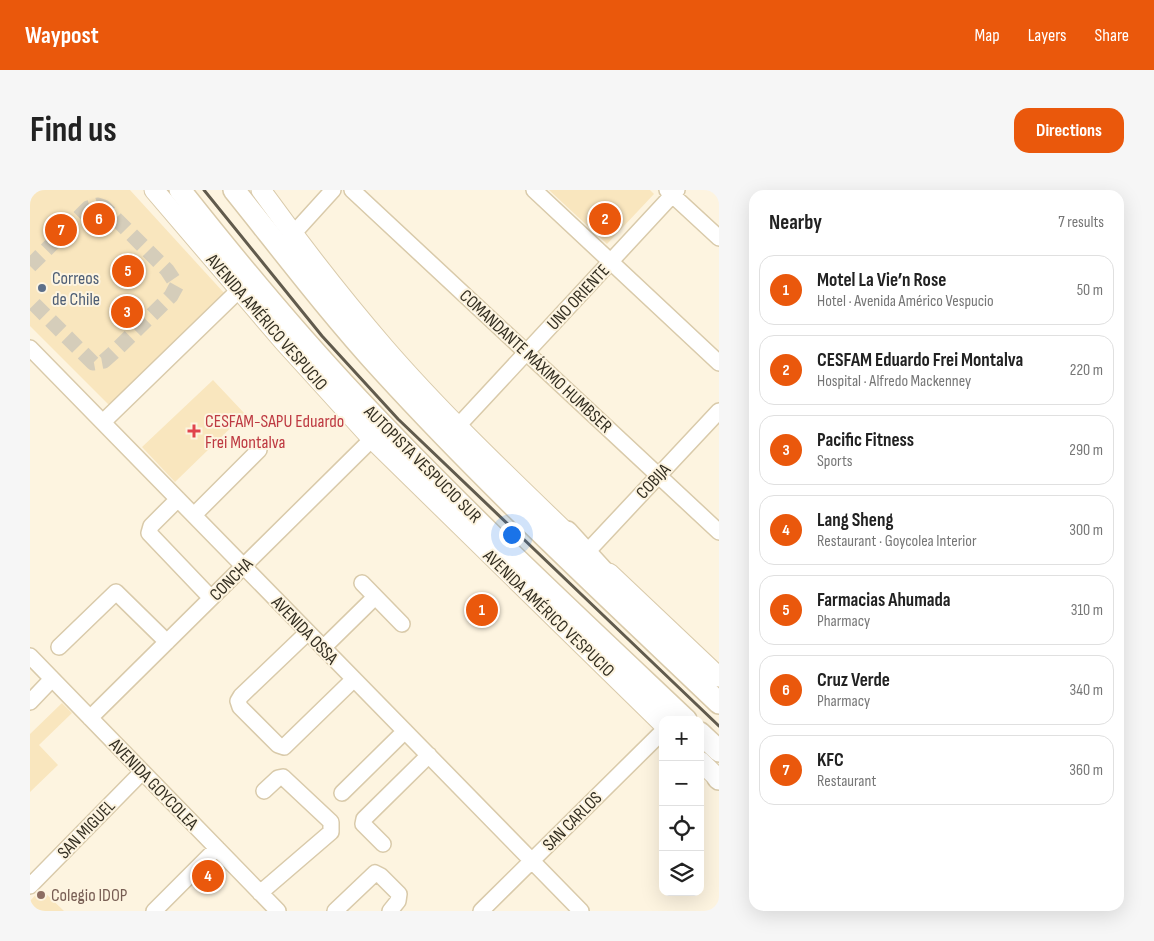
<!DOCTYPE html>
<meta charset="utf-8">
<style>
:root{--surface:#fff;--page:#f6f6f6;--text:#222;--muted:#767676;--line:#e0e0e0;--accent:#ea580c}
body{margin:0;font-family:"Sofia Sans Condensed",sans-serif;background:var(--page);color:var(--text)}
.controls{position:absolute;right:15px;bottom:15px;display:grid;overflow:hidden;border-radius:10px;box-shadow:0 5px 20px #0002}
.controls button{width:45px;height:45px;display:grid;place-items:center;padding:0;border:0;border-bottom:1px solid var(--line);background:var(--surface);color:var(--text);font:25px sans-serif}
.you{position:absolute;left:481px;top:344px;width:18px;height:18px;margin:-12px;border:4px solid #fff;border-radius:50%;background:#1a73e8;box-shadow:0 0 0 8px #1a73e833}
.badge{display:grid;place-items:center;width:32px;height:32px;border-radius:50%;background:var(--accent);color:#fff;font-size:16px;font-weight:700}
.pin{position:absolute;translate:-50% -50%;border:2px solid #fff;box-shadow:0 1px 5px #0006}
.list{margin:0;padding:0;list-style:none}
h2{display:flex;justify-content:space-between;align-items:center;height:65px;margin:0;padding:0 20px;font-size:21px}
h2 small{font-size:16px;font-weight:400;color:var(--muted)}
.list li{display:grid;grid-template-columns:32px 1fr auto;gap:15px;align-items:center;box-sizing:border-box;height:70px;margin:0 10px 10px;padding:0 10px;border:1px solid var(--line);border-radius:15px}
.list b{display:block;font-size:19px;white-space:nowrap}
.list p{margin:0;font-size:16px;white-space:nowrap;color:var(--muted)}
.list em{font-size:16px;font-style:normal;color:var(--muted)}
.icon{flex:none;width:28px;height:28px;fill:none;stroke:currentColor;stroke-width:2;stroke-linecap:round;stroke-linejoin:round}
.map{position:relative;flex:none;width:689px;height:721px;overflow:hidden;border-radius:15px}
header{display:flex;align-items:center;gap:30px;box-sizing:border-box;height:70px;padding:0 25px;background:var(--accent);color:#fff}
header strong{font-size:24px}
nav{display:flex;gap:28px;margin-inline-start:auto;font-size:18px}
.intro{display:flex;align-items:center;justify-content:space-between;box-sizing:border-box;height:120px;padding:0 30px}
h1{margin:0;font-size:35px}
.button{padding:12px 22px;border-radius:15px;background:var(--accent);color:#fff;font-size:18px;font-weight:700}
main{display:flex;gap:30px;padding:0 30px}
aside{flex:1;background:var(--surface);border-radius:15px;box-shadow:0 5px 20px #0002}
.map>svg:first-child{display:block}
.built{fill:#f9e6be}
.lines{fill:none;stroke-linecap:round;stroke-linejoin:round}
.minor-tunnel{stroke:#d5cdba;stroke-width:15;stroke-dasharray:15 8;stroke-linecap:butt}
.minor-casing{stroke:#d9caaa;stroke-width:18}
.major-casing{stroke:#d9caaa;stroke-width:21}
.highway-casing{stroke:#d9caaa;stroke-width:24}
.minor{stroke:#fff;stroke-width:15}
.major{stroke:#fff;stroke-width:19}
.highway{stroke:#fff;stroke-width:21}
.rail{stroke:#615b4d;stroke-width:3}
.service-dot{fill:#5c6f8a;stroke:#fdf4e0;stroke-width:2}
.health-dot{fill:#e0444e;stroke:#fdf4e0;stroke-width:2}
.education-dot{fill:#8d6e63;stroke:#fdf4e0;stroke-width:2}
.labels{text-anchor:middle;stroke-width:4;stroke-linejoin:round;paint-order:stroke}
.service-label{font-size:18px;fill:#4e5e75;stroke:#fdf4e0;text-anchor:start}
.street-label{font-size:18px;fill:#342f22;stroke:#fdf4e0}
.health-label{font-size:18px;fill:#be3a42;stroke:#fdf4e0;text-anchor:start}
.education-label{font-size:18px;fill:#785e54;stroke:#fdf4e0;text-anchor:start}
</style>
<header>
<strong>Waypost</strong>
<nav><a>Map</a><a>Layers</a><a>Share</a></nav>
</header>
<div class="intro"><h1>Find us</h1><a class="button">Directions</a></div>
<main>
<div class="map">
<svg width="689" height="721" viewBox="0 0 689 721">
<rect width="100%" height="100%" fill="#fdf4e0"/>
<path class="built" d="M0,0H100L195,104L80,216L0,136Z
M519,0H620L624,4L577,54Z
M183,190L215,224L145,292L112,257Z
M32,513L42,523L9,555L28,575L0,602V544Z
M11,699L34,721H0V711Z"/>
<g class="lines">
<path class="minor-tunnel" d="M0,76L58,18L68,15L74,17L137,80L147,95L141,106L83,163L74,171L63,173L0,110"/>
<defs>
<path id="minor" d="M322,0L689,342
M504,0L689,173
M637,0L689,48
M263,44L303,0
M0,158L551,721
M73,232L209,100
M428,236L647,0
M148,309L121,336L119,343L181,408
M164,325L229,260
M557,362L689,221
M332,393L372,434
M278,442L211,506L208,511L210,517L248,555L254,557L324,489
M29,457L86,402L137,452
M293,458L345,407
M0,466L248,721
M0,512L22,489
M60,528L342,249
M312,603L375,541
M353,654L333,634L334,629L399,565
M0,696L112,582
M230,703L301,642V632L253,587L248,588L234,601
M124,721L187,658
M305,721L345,683L351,686L369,704L368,711L360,721
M451,721L633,541"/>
<path id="major" d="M124,0L253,151L342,249L633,534
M231,0C270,54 311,107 355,158C414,226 481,289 546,352
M579,383L689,487
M670,571L689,589"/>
<path id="highway" d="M150,0C206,71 264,141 326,207C431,319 544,424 656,530
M204,0C253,61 300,123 353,181C459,297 575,404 689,513
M537,342L588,398
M670,543L689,561
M688,588L689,589"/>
</defs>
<use href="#minor" class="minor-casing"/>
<use href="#major" class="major-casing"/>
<use href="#highway" class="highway-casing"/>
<use href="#minor" class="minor"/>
<use href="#major" class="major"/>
<use href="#highway" class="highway"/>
<path class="rail" d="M174,0L292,146L368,229L689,536"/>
</g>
<circle class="service-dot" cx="12" cy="98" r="5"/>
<path class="health-dot" d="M161.5 233.5h5v5h5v5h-5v5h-5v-5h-5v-5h5z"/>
<circle class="education-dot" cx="11" cy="705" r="5"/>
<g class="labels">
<g class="service-label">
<text x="22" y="94">Correos<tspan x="22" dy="21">de Chile</tspan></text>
</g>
<g class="street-label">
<text transform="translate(548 107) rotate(-47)" y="6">UNO ORIENTE</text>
<text transform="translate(237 132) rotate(49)" y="6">AVENIDA AMÉRICO VESPUCIO</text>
<text transform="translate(506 171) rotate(43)" y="6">COMANDANTE MÁXIMO HUMBSER</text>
<text transform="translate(393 274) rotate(45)" y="6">AUTOPISTA VESPUCIO SUR</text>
<text transform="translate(623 291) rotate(-47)" y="6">COBIJA</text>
<text transform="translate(201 389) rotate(-45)" y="6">CONCHA</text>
<text transform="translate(519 423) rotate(44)" y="6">AVENIDA AMÉRICO VESPUCIO</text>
<text transform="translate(275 440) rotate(46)" y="6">AVENIDA OSSA</text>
<text transform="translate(124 594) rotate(46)" y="6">AVENIDA GOYCOLEA</text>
<text transform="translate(542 631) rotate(-45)" y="6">SAN CARLOS</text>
<text transform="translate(56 639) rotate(-46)" y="6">SAN MIGUEL</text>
</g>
<g class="health-label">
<text x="175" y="237">CESFAM-SAPU Eduardo<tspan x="175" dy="21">Frei Montalva</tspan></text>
</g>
<g class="education-label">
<text x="21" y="711">Colegio IDOP</text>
</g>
</g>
</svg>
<div class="controls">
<button>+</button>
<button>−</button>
<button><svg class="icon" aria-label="locate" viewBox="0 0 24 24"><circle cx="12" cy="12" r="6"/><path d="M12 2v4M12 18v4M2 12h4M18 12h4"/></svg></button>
<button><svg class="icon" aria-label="layers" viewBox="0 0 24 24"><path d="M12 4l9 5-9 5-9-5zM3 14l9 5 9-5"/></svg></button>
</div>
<div class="you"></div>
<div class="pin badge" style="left:452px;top:420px">1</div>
<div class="pin badge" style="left:575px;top:29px">2</div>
<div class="pin badge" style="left:97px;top:122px">3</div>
<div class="pin badge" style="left:178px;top:686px">4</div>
<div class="pin badge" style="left:98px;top:81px">5</div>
<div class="pin badge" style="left:69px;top:29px">6</div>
<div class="pin badge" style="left:31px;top:40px">7</div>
</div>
<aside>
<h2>Nearby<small>7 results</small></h2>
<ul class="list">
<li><span class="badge">1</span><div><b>Motel La Vie’n Rose</b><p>Hotel · Avenida Américo Vespucio</p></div><em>50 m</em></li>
<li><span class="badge">2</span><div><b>CESFAM Eduardo Frei Montalva</b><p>Hospital · Alfredo Mackenney</p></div><em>220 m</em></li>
<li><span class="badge">3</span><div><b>Pacific Fitness</b><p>Sports</p></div><em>290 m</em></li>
<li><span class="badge">4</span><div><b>Lang Sheng</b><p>Restaurant · Goycolea Interior</p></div><em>300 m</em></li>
<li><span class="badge">5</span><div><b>Farmacias Ahumada</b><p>Pharmacy</p></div><em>310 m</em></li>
<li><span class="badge">6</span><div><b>Cruz Verde</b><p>Pharmacy</p></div><em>340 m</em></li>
<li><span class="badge">7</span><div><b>KFC</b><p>Restaurant</p></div><em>360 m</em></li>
</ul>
</aside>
</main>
